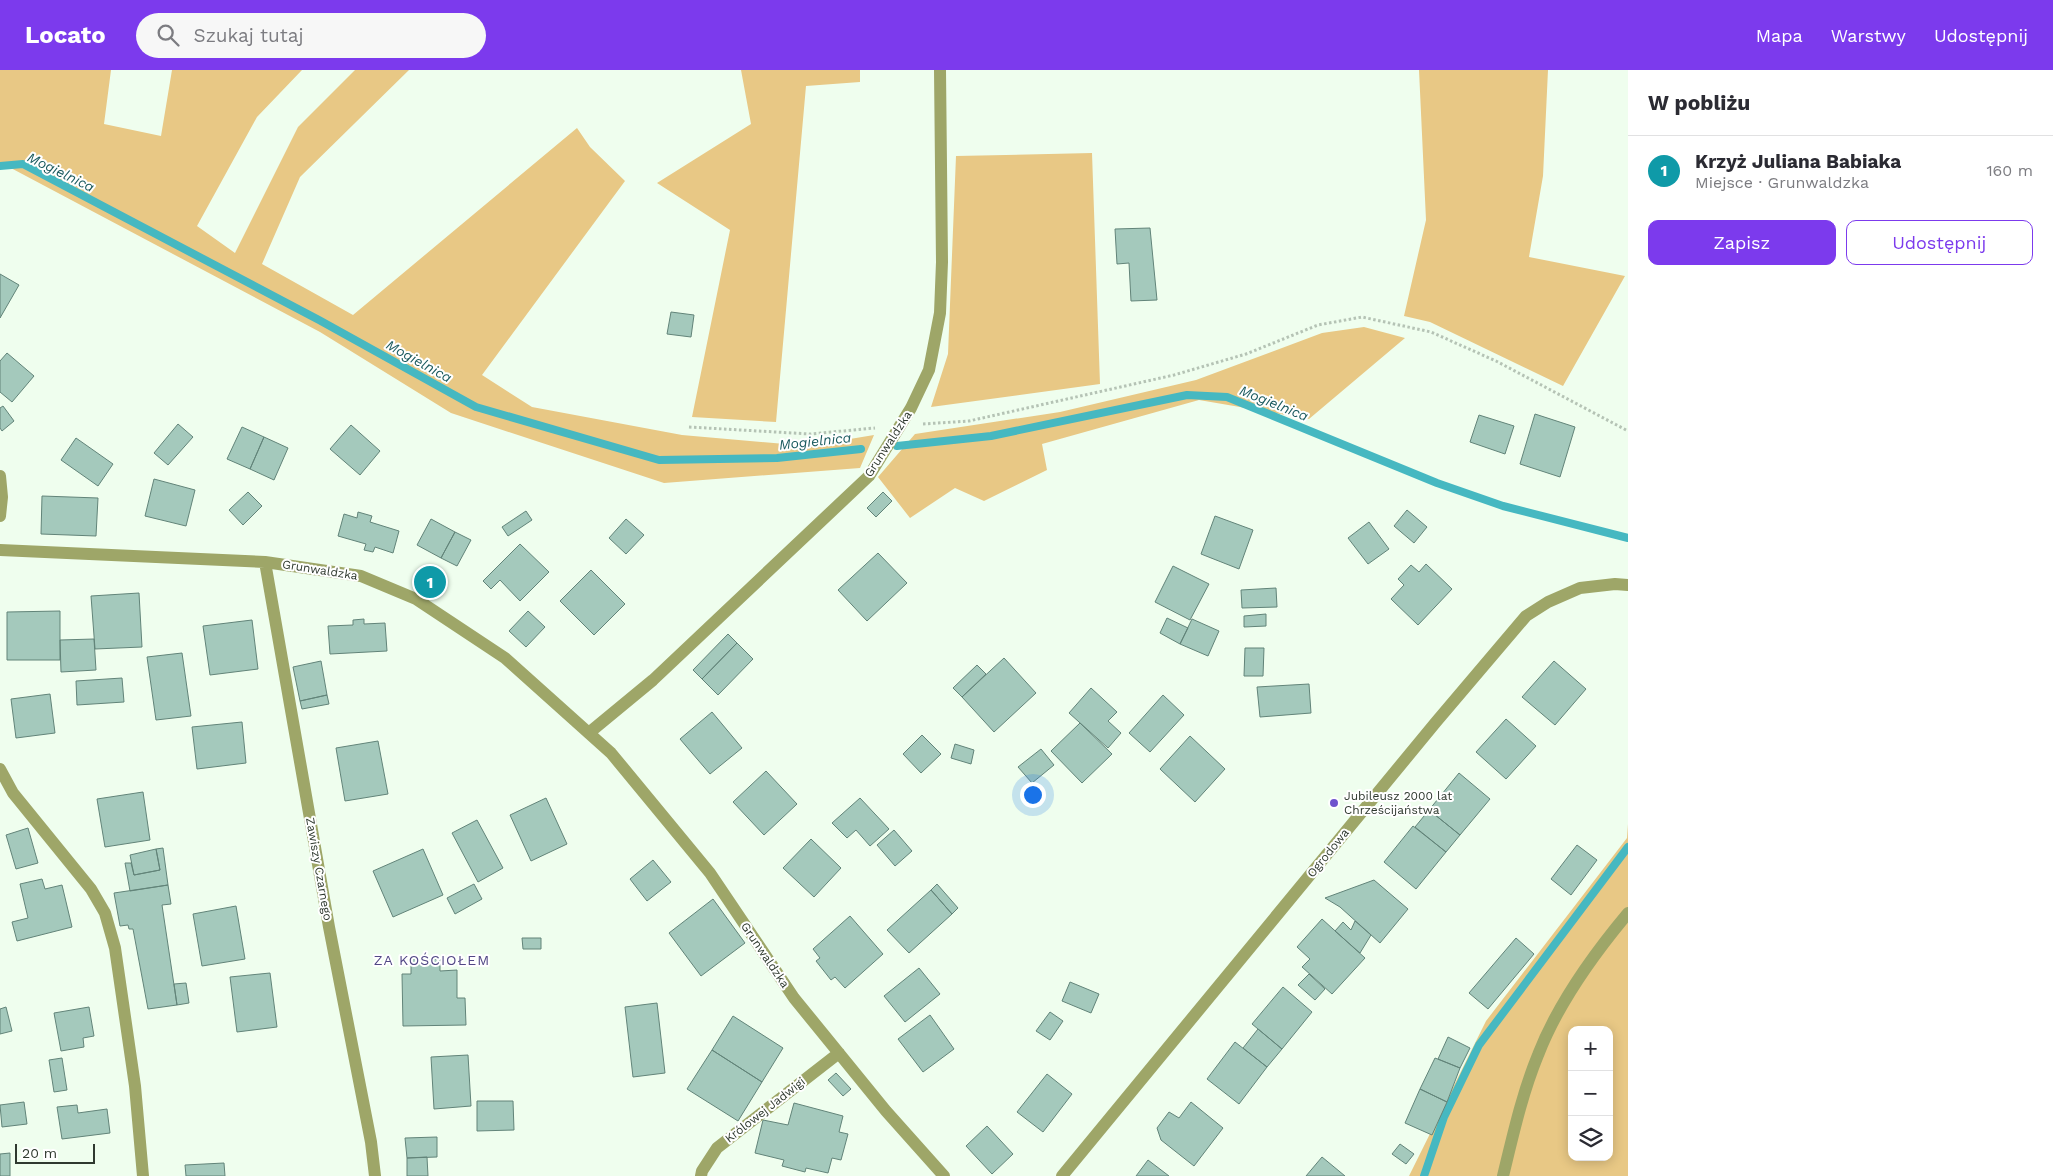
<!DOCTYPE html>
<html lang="pl">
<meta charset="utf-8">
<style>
:root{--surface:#fff;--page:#f7f7f7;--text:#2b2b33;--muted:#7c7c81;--line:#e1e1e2;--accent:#7c3aed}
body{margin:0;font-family:"Work Sans",sans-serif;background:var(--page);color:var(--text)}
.controls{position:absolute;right:15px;bottom:15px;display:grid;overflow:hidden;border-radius:10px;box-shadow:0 2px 12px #0003}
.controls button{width:45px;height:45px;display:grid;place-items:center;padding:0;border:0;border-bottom:1px solid var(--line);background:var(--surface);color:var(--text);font:25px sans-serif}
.scale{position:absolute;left:15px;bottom:12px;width:80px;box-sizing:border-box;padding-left:5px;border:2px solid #2f392f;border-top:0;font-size:14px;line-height:18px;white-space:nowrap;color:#2f392f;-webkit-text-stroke:4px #fff;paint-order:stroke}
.you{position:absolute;left:1032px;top:724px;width:18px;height:18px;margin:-12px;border:4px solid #fff;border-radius:50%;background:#1a73e8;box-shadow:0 0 0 8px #1a73e833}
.badge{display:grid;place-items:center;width:32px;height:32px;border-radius:50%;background:var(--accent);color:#fff;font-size:16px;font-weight:700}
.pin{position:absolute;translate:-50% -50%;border:2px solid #fff;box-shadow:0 1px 5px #0006}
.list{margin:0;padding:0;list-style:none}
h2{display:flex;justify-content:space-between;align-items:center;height:65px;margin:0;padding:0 20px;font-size:21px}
h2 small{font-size:16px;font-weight:400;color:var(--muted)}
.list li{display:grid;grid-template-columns:32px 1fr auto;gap:15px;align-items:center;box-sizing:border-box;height:70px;padding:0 20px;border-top:1px solid var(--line)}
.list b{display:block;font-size:19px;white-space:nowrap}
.list p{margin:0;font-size:16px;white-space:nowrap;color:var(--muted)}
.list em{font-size:16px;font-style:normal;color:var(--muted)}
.actions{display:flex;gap:10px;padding:15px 20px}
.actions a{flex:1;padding:11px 0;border:1px solid var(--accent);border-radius:10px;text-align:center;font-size:18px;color:var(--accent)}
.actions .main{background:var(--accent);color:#fff}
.icon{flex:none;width:28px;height:28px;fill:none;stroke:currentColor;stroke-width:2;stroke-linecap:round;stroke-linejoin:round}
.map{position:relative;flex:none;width:1628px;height:1106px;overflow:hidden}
header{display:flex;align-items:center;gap:30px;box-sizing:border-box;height:70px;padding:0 25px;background:var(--accent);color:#fff}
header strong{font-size:24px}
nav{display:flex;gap:28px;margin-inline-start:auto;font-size:18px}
.search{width:350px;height:45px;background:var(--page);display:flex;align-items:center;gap:12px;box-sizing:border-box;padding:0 18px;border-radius:28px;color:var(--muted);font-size:19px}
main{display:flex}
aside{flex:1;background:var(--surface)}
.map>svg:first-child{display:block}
.green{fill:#e8c885;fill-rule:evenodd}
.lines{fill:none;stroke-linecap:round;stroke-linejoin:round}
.stream{stroke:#46b8c1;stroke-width:8}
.building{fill:#a4c9bc;stroke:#628479}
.path{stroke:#b5c3b5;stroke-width:3;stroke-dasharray:2.5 2.5;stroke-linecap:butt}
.minor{stroke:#9ea668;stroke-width:12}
.poi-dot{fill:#6e53cd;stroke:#fff;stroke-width:2}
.labels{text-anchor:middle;stroke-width:4;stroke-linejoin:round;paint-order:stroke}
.street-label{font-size:12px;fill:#2f392f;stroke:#fff}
.poi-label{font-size:12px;fill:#2f392f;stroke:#fff;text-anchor:start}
.water-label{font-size:14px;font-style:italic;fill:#1a5a5e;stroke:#fff}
.neighbourhood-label{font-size:14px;letter-spacing:1px;fill:#514785;stroke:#fff}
</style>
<header>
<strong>Locato</strong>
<div class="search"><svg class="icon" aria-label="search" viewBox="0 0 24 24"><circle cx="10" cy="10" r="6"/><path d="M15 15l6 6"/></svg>Szukaj tutaj</div>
<nav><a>Mapa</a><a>Warstwy</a><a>Udostępnij</a></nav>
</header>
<main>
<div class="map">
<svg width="1628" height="1106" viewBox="0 0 1628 1106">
<rect width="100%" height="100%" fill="#effeee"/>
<path class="green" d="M0,0H111L104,54L161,66L172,0H302L257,47L197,156L235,183L298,57L355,0H409L300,107L262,194L353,245L577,58L590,77L625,111L482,305L532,337L682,365L808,376L874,365L860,398L664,413L451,343L320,262L9,97L0,98Z
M741,0H860V12L806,16L776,352L692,347L730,160L657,113L751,54Z
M1419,0H1548L1543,106L1529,187L1625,206L1563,316L1430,252L1404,246L1426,150Z
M1092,83L1100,314L931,337L948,284L956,86Z
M1364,257L1405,268L1309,349L1199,330L1042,374L1047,400L984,431L955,418L910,448L878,407L915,364L1060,342L1196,310L1322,263Z
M1628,754V1106H1409L1486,951L1627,768ZM1572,960H1609V1087H1572Z"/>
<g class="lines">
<path class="stream" d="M0,96L23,94L319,250L476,337L659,390L777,388L861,379
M897,376L991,366L1187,325L1227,327L1437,413L1503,436L1628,468
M1424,1106L1444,1047L1479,975L1628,777"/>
</g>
<path class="building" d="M1150,158L1157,230L1131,231L1129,193L1117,194L1115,159Z
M0,204L19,215L0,248Z
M671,242L694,245L691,267L667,264Z
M7,283L34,306L12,332L0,322V291Z
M3,336L14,351L2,361L0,358V338Z
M1535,344L1575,357L1560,407L1520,394Z
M1479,345L1514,356L1505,384L1470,372Z
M178,354L193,367L168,395L154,383Z
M351,355L380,381L360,405L330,379Z
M242,357L264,367L250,399L227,389Z
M264,367L288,378L274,410L250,399Z
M76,368L113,394L98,416L61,390Z
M154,409L195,420L186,456L145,446Z
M248,422L262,436L243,455L229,440Z
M883,422L892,431L876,447L867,438Z
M42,426L98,428L96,466L41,464Z
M1407,440L1427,457L1414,473L1394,456Z
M526,441L532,450L508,466L502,457Z
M358,442L372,446L370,452L399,461L393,483L375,477L373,482L364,480L366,474L338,466L344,444L357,448Z
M1215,446L1253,460L1239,499L1201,484Z
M431,449L455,462L441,488L417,475Z
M626,449L644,465L626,484L609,468Z
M1369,452L1389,479L1368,494L1348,468Z
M455,462L471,470L457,496L441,488Z
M520,474L549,502L520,531L500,510L491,519L483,511Z
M878,483L907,513L867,551L838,520Z
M1426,494L1452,519L1418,555L1391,529L1404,515L1398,509L1411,495L1419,502Z
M1173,496L1209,514L1190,550L1155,532Z
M591,500L625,534L594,565L560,531Z
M1276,518L1277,537L1242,538L1241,520Z
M139,523L142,577L95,579L91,526Z
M60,541V590H7V542Z
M528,541L545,557L526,577L509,561Z
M1266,544V556L1244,557V546Z
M1167,548L1188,558L1180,574L1160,563Z
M364,549V554L385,553L387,581L330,584L328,556L353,555V550Z
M1192,549L1219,561L1208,586L1180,574Z
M252,550L258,599L210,605L203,556Z
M728,564L737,573L702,609L693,600Z
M94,569L96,600L61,602L60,570Z
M737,573L753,589L718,625L702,609Z
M1245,578H1264L1263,606H1244Z
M182,583L191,646L156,650L147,587Z
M1004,588L1036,623L994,662L962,627Z
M321,591L327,625L300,631L293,597Z
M1554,591L1586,619L1555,655L1522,627Z
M977,595L986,604L962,627L953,618Z
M122,608L124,632L77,635L76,611Z
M1309,614L1311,643L1260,647L1257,617Z
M1091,618L1117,642L1108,651L1121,663L1108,678L1069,643Z
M50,624L55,663L16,668L11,629Z
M327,625L329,634L302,639L300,631Z
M1163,625L1184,645L1150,682L1129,663Z
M712,642L742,678L710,704L680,669Z
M1506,649L1536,676L1506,709L1476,682Z
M242,652L246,693L197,699L192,657Z
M1080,653L1112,684L1082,713L1051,681Z
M922,665L941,684L921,703L903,684Z
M1190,666L1225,699L1195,732L1160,699Z
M378,671L388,724L345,731L336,678Z
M955,674L974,680L971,694L951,688Z
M1041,679L1054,695L1032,713L1018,697Z
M766,701L797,734L764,765L733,732Z
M1459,703L1490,729L1460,765L1429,740Z
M143,722L150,770L105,777L97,729Z
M546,728L567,774L531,791L510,745Z
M860,728L889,759L870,776L856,760L847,768L832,753Z
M1429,740L1460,765L1446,782L1415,757Z
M477,750L503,798L478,812L452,763Z
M1413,756L1446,782L1416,819L1384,792Z
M28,758L38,793L16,799L6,765Z
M894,760L912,781L895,796L877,775Z
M811,769L841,798L814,827L783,798Z
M1577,775L1597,790L1571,825L1551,809Z
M163,778L168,815L130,821L125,793H131L134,805L160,800L156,779Z
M156,779L160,800L134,805L130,785Z
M423,779L443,825L393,847L373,801Z
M653,790L671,812L647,831L630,809Z
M42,809L45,819L62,815L72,857L17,871L12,852L28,848L20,814Z
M1374,810L1408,839L1380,873L1340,837L1325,828Z
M474,814L482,829L455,844L447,828Z
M937,814L958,838L952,844L931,820Z
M168,815L171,834L162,835L177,935L148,939L133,859H129L128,855L120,856L114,823Z
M931,820L952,844L909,883L887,860Z
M713,829L745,873L701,906L669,863Z
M236,836L245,889L202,896L193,844Z
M850,846L883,884L845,918L835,907L831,910L816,891L820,888L813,879Z
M1322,849L1365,888L1332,924L1302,897L1310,889L1297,877Z
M1355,851L1371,865L1360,883L1335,861L1343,852L1351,860Z
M522,868H541V879H523Z
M1516,868L1534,884L1488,939L1469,923Z
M411,889H440V901L457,900V928H465L466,955L403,956L402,904H411Z
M919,898L940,924L905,952L884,926Z
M270,903L277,957L237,962L230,907Z
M1309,904L1325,919L1315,930L1298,915Z
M1070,912L1099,924L1091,943L1062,931Z
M186,913L189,933L177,935L174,914Z
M1283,917L1312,942L1282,979L1252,954Z
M657,933L665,1003L633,1007L625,937Z
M6,937L12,961L0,964V939Z
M89,937L94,966L83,968L84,977L61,981L54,943Z
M1050,942L1063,951L1050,970L1036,961Z
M930,945L954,979L923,1002L898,969Z
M733,946L783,978L762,1012L712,980Z
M1258,959L1282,979L1267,997L1243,978Z
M1448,967L1470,978L1460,998L1438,989Z
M1235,972L1267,997L1239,1034L1207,1009Z
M712,980L762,1012L738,1051L687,1019Z
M468,985L471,1036L434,1039L431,987Z
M62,988L67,1020L54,1022L49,990Z
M1435,988L1460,998L1447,1032L1420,1019Z
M836,1003L851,1019L843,1026L828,1010Z
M1047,1004L1072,1024L1043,1062L1017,1042Z
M1420,1019L1447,1032L1432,1065L1405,1053Z
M477,1031H513L514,1060L477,1061Z
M24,1032L27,1054L2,1057L0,1035Z
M1191,1032L1223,1058L1194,1096L1161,1070L1157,1058L1169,1042L1179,1048Z
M794,1033L843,1046L839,1062L848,1064L841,1090L832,1088L828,1103L806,1098L805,1102L782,1096L784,1090L755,1083L763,1050L788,1055Z
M77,1035L78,1043L107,1039L110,1063L62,1069L57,1037Z
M987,1056L1013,1084L992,1104L966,1076Z
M437,1067V1087L407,1088L405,1068Z
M1400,1074L1414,1084L1406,1094L1392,1084Z
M10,1083V1106H0V1084Z
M427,1087L428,1106H407V1088Z
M1322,1087L1345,1106H1306Z
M1148,1090L1169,1106H1136Z
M224,1093L225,1106H186L185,1095Z"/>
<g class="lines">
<path class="path" d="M923,354L969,351L1174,305L1246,284L1318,255L1362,247L1431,262L1496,291L1628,361
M689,357L810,364L875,358"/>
<path class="minor" d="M0,406L2,427L0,446
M0,480L265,492L361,506L416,529L505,588L611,683L710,803L794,928L886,1041L944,1106
M265,492L329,857L371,1072L375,1106
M590,662L653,610L869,406L911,338L929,300L940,243L942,192L940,0
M0,699L13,723L91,819L105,843L115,878L135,1016L143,1106
M701,1106L702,1101L717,1078L839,983
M1062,1106L1436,652L1526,546L1548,532L1580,518L1615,514L1628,515
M1503,1106C1513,1065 1522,1024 1538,985C1558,933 1592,886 1628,843"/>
</g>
<circle class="poi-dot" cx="1334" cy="733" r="5"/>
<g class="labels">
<g class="street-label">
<text transform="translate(888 374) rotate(-57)" y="4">Grunwaldzka</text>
<text transform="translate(320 500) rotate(9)" y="4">Grunwaldzka</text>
<text transform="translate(1328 783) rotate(-51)" y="4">Ogrodowa</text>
<text transform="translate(319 799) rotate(80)" y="4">Zawiszy Czarnego</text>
<text transform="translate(765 885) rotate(56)" y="4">Grunwaldzka</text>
<text transform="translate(765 1040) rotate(-38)" y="4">Królowej Jadwigi</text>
</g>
<g class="poi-label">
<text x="1344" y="730">Jubileusz 2000 lat<tspan x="1344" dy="14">Chrześcijaństwa</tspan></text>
</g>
<g class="water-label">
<text transform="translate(61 102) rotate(26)" y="5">Mogielnica</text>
<text transform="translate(419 291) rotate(29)" y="5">Mogielnica</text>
<text transform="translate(1274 333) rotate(22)" y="5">Mogielnica</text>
<text transform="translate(815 371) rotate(-6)" y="5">Mogielnica</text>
</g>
<g class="neighbourhood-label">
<text x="432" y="895">ZA KOŚCIOŁEM</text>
</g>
</g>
</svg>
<div class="controls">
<button>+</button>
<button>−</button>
<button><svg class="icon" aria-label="layers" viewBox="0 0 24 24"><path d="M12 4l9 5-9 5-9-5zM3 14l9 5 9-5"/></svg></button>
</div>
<div class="scale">20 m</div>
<div class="you"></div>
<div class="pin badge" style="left:430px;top:512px;background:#0f9aa8">1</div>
</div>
<aside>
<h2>W pobliżu<small></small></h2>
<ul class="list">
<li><span class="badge" style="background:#0f9aa8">1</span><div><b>Krzyż Juliana Babiaka</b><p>Miejsce · Grunwaldzka</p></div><em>160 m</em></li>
</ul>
<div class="actions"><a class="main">Zapisz</a><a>Udostępnij</a></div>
</aside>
</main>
